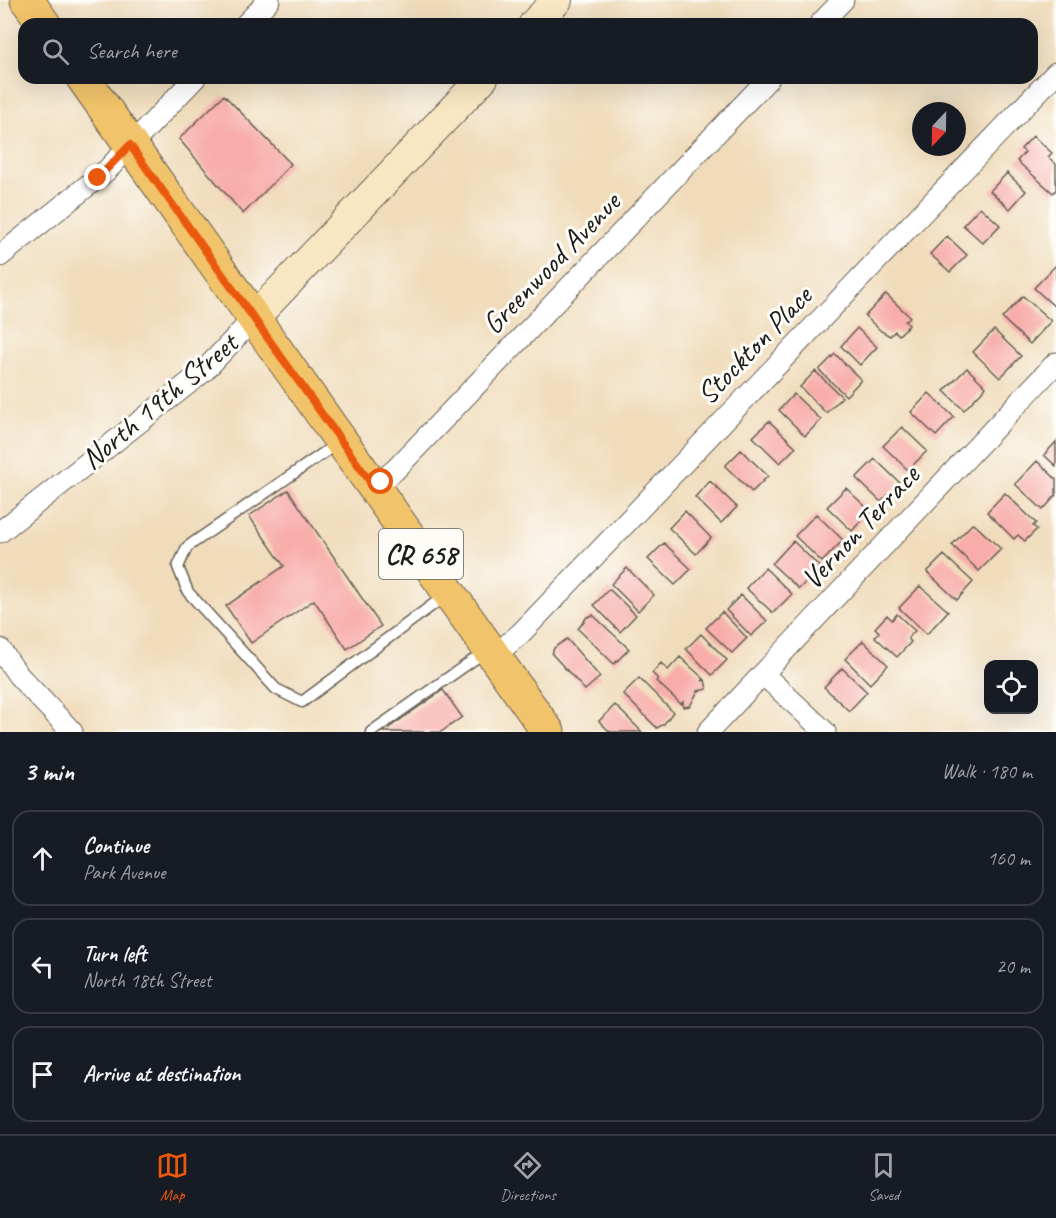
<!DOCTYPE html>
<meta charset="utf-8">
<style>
:root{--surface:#171b24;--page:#242831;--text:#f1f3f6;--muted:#9ea1a6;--line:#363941;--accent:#ea580c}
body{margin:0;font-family:Caveat,sans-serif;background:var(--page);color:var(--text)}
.controls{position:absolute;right:18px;bottom:18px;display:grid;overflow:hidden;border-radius:12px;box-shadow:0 6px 24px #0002}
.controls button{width:54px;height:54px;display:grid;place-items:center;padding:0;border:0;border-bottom:2px solid var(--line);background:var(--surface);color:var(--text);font:30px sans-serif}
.compass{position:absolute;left:912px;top:102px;width:54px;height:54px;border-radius:50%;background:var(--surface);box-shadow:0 6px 24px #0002;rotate:202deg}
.stop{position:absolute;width:18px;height:18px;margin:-14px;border:4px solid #ea580c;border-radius:50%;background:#fff}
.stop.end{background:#ea580c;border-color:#fff;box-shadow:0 2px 6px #0008}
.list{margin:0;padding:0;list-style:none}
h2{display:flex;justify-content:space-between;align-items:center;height:78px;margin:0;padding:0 24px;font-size:26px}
h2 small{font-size:20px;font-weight:400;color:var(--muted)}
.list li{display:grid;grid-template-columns:39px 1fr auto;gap:18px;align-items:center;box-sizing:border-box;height:96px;margin:0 12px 12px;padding:0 12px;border:2px solid var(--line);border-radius:18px}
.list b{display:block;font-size:22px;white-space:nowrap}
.list p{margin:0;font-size:20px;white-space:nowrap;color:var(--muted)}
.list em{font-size:20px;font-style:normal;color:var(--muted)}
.icon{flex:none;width:33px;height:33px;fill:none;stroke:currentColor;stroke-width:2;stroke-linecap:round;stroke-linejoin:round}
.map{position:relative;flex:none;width:1056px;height:732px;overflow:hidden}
.search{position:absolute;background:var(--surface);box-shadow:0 6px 24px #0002;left:18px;right:18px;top:18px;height:66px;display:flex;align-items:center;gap:15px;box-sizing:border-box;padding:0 21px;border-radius:18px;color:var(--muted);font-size:22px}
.sheet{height:402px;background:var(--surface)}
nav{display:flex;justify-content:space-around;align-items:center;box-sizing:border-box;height:84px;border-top:2px solid var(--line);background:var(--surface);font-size:16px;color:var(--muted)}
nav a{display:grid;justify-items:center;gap:3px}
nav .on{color:var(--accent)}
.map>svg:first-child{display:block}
.building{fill:#f8adaa}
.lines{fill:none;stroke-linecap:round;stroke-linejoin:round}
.lane-casing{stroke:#665f54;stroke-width:13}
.street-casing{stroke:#665f54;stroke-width:23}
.secondary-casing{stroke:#665f54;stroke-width:32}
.primary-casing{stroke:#665f54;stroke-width:35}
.lane{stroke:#fff;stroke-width:10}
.street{stroke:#fff;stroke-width:21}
.secondary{stroke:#f9e7c3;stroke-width:30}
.primary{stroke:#f1c36a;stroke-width:33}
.route{stroke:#ea580c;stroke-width:8}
.labels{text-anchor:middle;stroke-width:6;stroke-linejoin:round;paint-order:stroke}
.shield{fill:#fdfcf7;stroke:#605f5e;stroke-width:1.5}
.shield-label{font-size:28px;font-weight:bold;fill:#1c1c1c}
.street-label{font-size:30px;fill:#1c1c1c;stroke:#fdfcf7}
</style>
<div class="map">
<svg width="1056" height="732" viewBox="0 0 1056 732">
<rect width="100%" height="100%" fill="#fdfcf7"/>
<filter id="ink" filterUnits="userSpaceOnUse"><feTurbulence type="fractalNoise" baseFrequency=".0167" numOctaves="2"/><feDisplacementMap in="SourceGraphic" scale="12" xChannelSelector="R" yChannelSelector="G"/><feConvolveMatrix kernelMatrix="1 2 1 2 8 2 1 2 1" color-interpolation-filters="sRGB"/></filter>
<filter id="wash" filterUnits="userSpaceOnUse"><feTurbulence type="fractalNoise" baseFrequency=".008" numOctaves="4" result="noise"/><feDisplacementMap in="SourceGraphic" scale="24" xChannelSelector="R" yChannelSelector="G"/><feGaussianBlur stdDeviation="1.35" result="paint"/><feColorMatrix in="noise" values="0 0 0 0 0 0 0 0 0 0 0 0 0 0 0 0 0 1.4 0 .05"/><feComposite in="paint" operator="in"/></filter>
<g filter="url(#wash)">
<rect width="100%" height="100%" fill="#f0dcbb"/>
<g id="blocks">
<path class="building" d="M224,95L291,164L243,214L179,139Z
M1033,136L1052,153L1048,157L1056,164V190L1053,193L1017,161L1025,152L1021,149Z
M1007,173L1026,191L1010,209L990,191Z
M980,207L1000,225L983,243L963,225Z
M947,236L967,255L950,272L930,254Z
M1056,265V308L1034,288Z
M886,294L910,317L905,321L909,325L899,335L895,331L890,336L881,331L865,316Z
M1023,296L1051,321L1030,344L1002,318Z
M857,328L877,347L860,365L841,346Z
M994,330L1021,356L1000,378L973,352Z
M835,354L861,380L846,396L819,370Z
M967,368L986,387L964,410L944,391Z
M815,371L842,397L826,413L800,387Z
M929,393L954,417L936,436L911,412Z
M794,394L821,420L805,436L779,410Z
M769,421L796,447L780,463L753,437Z
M902,427L927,451L908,470L883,446Z
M1056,442V466L1044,455Z
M741,450L768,476L752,492L725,466Z
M875,459L900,483L881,502L856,478Z
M1037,461L1056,479V495L1043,510L1015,484Z
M710,481L737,507L721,523L695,497Z
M846,488L870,511L852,531L827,507Z
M288,490L381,626L347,649L314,600L251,643L226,606L284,566L249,516Z
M1005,493L1036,523L1033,526L1037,529L1025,541L1018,535L1014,539L987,512Z
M685,511L711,538L696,554L669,528Z
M816,514L843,540L822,562L795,536Z
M973,523L1001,549L979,571L952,545Z
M793,541L820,567L799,589L772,564Z
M664,543L691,569L675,585L648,559Z
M944,555L973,582L957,600L927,572Z
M627,568L654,595L638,611L611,584Z
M765,568L792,594L773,613L746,588Z
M920,586L948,611L927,634L899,608Z
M609,589L636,615L620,632L594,605Z
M741,595L767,621L751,636L726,610Z
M722,612L747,638L732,653L706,628Z
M897,614L915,631L908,638L911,642L897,657L875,637L879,632L875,628L887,615L892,620Z
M593,615L629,649L614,664L578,629L587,617Z
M701,634L727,660L712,675L686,649Z
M567,639L600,677L585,690L552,654L554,648Z
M863,641L888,665L870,684L845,659Z
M680,657L704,679L702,681L705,680L707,689L698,691L690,706L683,707V702L681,704L656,681L658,679L652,673L661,663L668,670Z
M842,668L867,692L849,711L824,687Z
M639,678L673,712L664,724L657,728L623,694Z
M443,690L462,717L441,732H383Z
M615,705L642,732H610L599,721Z"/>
</g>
</g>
<g filter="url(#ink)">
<use href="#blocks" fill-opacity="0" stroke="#665f54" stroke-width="1.5"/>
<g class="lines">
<defs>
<path id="lane" d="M338,443L187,547L178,567L188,592L276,689L302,702L446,595
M371,732L486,651"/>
<path id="street" d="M246,24L269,0
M820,24L843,0
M0,256L107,170L195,78
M374,487L395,470L769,78
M0,532L204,371L254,318
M0,649L18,675L72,732
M494,656L521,633L1056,73
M763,674L825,732
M708,732L1056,363"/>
<path id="secondary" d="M534,24L557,0
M254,318L483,78"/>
<path id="primary" d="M27,0L44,24
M83,78L548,732"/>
</defs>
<use href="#lane" class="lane-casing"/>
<use href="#street" class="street-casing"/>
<use href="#secondary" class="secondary-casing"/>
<use href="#primary" class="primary-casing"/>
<use href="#lane" class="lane"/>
<use href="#street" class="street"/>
<use href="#secondary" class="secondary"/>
<use href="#primary" class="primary"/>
</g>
</g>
<g class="lines" filter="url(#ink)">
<path class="route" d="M98,178L130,145L374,487L381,482"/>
</g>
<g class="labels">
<rect class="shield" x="379" y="529" width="84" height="50" rx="4.5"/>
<g class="shield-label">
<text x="421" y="564">CR 658</text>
</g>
<g class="street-label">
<text transform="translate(551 263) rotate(-46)" y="10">Greenwood Avenue</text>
<text transform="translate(754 345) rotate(-46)" y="10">Stockton Place</text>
<text transform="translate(159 401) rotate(-40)" y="10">North 19th Street</text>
<text transform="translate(860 527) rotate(-47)" y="10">Vernon Terrace</text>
</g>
</g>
</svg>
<div class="controls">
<button><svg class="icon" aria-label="locate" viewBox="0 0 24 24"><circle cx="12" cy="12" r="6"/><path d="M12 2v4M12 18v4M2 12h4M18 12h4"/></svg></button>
</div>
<svg class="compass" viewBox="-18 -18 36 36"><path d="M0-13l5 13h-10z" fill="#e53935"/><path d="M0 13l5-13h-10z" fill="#9ea1a6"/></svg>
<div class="stop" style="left:381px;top:482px"></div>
<div class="stop end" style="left:98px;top:178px"></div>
<div class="search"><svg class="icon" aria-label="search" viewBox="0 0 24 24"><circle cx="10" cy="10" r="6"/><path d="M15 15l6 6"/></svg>Search here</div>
</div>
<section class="sheet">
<h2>3 min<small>Walk · 180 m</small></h2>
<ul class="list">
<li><svg class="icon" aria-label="ahead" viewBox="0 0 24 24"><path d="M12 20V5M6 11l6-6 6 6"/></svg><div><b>Continue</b><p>Park Avenue</p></div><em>160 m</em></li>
<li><svg class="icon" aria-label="left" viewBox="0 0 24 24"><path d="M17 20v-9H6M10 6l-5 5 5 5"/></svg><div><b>Turn left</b><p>North 18th Street</p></div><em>20 m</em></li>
<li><svg class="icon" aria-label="arrive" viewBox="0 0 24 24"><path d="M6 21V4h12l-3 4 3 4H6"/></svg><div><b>Arrive at destination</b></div></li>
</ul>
</section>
<nav>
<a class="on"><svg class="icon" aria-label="map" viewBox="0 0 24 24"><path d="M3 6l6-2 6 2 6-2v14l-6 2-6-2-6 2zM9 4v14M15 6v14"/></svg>Map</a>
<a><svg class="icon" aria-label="directions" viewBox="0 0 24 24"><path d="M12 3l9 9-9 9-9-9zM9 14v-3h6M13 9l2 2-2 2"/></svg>Directions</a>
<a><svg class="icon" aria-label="saved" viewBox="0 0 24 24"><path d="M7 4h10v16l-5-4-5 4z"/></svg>Saved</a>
</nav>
